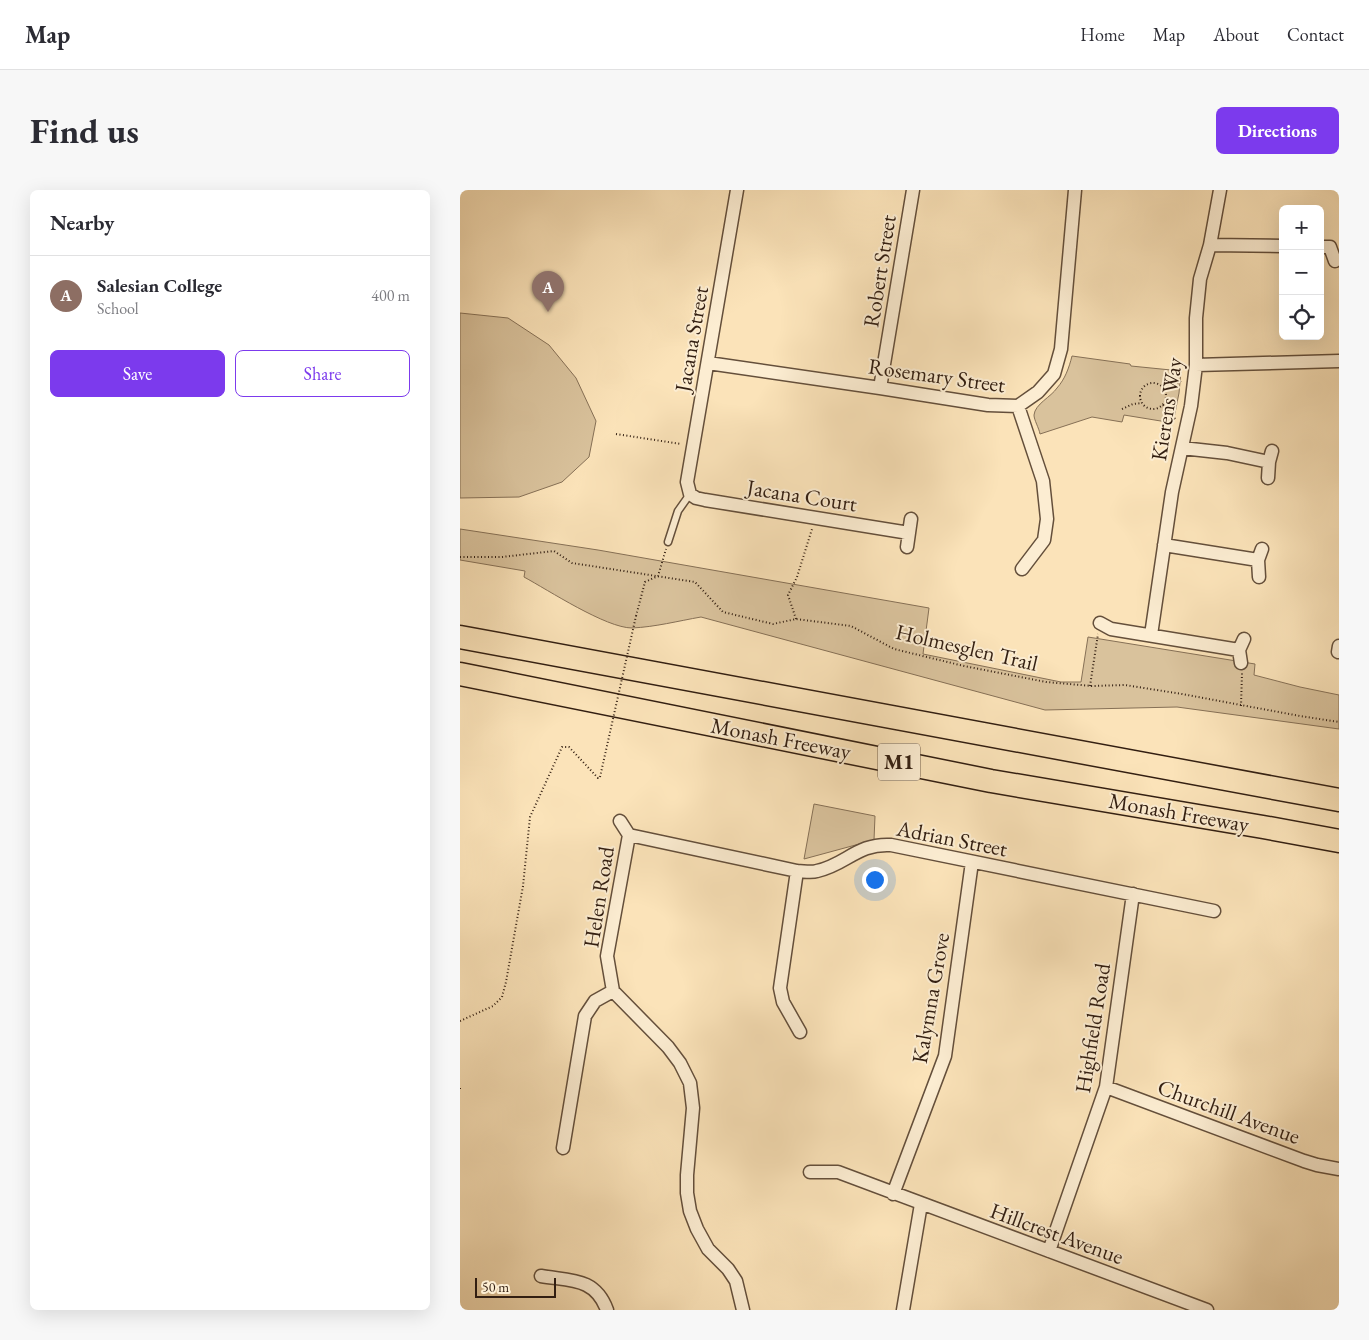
<!DOCTYPE html>
<meta charset="utf-8">
<style>
:root{--surface:#fff;--page:#f7f7f7;--text:#2b2b33;--muted:#7c7c81;--line:#e1e1e2;--accent:#7c3aed}
body{margin:0;font-family:"EB Garamond",serif;background:var(--page);color:var(--text)}
.controls{position:absolute;right:15px;top:15px;display:grid;overflow:hidden;border-radius:8px;box-shadow:0 5px 20px #0002}
.controls button{width:45px;height:45px;display:grid;place-items:center;padding:0;border:0;border-bottom:1px solid var(--line);background:var(--surface);color:var(--text);font:25px sans-serif}
.scale{position:absolute;left:15px;bottom:12px;width:81px;box-sizing:border-box;padding-left:5px;border:2px solid #321e11;border-top:0;font-size:14px;line-height:18px;white-space:nowrap;color:#321e11;-webkit-text-stroke:4px #fcedd2;paint-order:stroke}
.you{position:absolute;left:414px;top:689px;width:18px;height:18px;margin:-12px;border:4px solid #fff;border-radius:50%;background:#1a73e8;box-shadow:0 0 0 8px #1a73e833}
.badge{display:grid;place-items:center;width:32px;height:32px;border-radius:50%;background:var(--accent);color:#fff;font-size:16px;font-weight:700}
.pin{position:absolute;translate:-50% -41px;filter:drop-shadow(0 1px 2px #0008)}
.pin::after{content:'';position:absolute;top:26px;width:18px;height:15px;background:inherit;clip-path:polygon(0 0,100% 0,50% 100%)}
.list{margin:0;padding:0;list-style:none}
h2{display:flex;justify-content:space-between;align-items:center;height:65px;margin:0;padding:0 20px;font-size:21px}
h2 small{font-size:16px;font-weight:400;color:var(--muted)}
.list li{display:grid;grid-template-columns:32px 1fr auto;gap:15px;align-items:center;box-sizing:border-box;height:80px;padding:0 20px;border-top:1px solid var(--line)}
.list b{display:block;font-size:19px;white-space:nowrap}
.list p{margin:0;font-size:16px;white-space:nowrap;color:var(--muted)}
.list em{font-size:16px;font-style:normal;color:var(--muted)}
.actions{display:flex;gap:10px;padding:15px 20px}
.actions a{flex:1;padding:11px 0;border:1px solid var(--accent);border-radius:8px;text-align:center;font-size:18px;color:var(--accent)}
.actions .main{background:var(--accent);color:#fff}
.icon{flex:none;width:28px;height:28px;fill:none;stroke:currentColor;stroke-width:2;stroke-linecap:round;stroke-linejoin:round}
.map{position:relative;flex:none;width:879px;height:1120px;overflow:hidden;border-radius:8px}
header{display:flex;align-items:center;gap:30px;box-sizing:border-box;height:70px;padding:0 25px;background:var(--surface);border-bottom:1px solid var(--line)}
header strong{font-size:24px}
nav{display:flex;gap:28px;margin-inline-start:auto;font-size:18px}
.intro{display:flex;align-items:center;justify-content:space-between;box-sizing:border-box;height:120px;padding:0 30px}
h1{margin:0;font-size:35px}
.button{padding:12px 22px;border-radius:8px;background:var(--accent);color:#fff;font-size:18px;font-weight:700}
main{display:flex;gap:30px;padding:0 30px}
aside{flex:1;background:var(--surface);border-radius:8px;box-shadow:0 5px 20px #0002}
.map>svg:first-child{display:block}
.green{fill:#d9c29c;stroke:#867056}
.lines{fill:none;stroke-linecap:round;stroke-linejoin:round}
.lane-casing{stroke:#644f3b;stroke-width:9}
.street-casing{stroke:#644f3b;stroke-width:15}
.highway-casing{stroke:#321e11;stroke-width:25}
.path{stroke:#321e11;stroke-width:2;stroke-dasharray:1 2.5;stroke-linecap:butt}
.lane{stroke:#fcedd2;stroke-width:6}
.street{stroke:#fcedd2;stroke-width:12}
.highway{stroke:#fbe3b9;stroke-width:22}
.path-bridge{stroke:#321e11;stroke-width:2;stroke-dasharray:1 2.5;stroke-linecap:butt}
.labels{text-anchor:middle;stroke-width:4;stroke-linejoin:round;paint-order:stroke}
.shield{fill:#fcedd2;stroke:#6f5c4b;stroke-width:1}
.shield-label{font-size:21px;font-weight:bold;fill:#321e11}
.street-label{font-size:22px;fill:#321e11;stroke:#fcedd2}
</style>
<header>
<strong>Map</strong>
<nav><a>Home</a><a>Map</a><a>About</a><a>Contact</a></nav>
</header>
<div class="intro"><h1>Find us</h1><a class="button">Directions</a></div>
<main>
<aside>
<h2>Nearby<small></small></h2>
<ul class="list">
<li><span class="badge" style="background:#8d6e63">A</span><div><b>Salesian College</b><p>School</p></div><em>400 m</em></li>
</ul>
<div class="actions"><a class="main">Save</a><a>Share</a></div>
</aside>
<div class="map">
<svg width="879" height="1120" viewBox="0 0 879 1120">
<rect width="100%" height="100%" fill="#fbe3b9"/>
<filter id="stains"><feTurbulence type="fractalNoise" baseFrequency=".004" numOctaves="4"/><feColorMatrix values="0 0 0 0 .2 0 0 0 0 .09 0 0 0 0 .02 0 0 0 .5 -.17"/></filter>
<radialGradient id="worn" r=".72"><stop offset=".6" stop-color="#630" stop-opacity="0"/><stop offset="1" stop-color="#630" stop-opacity=".3"/></radialGradient>
<path class="green" d="M0,123L48,128L89,155L116,188L136,231L129,267L102,292L59,307L0,308Z
M612,166L670,174L671,176L721,181L719,203L713,233L664,225L662,232L632,227L580,244C579,238 574,230 574,225C575,214 591,207 597,198C605,189 609,178 612,166Z
M0,339L138,360L469,418L463,464L601,492H621L628,447L795,474L794,485L840,497L879,505V539L717,517L585,520L241,427C218,431 195,437 172,438C146,438 88,400 64,387L65,381L0,370Z
M354,614L415,626L414,650L344,669Z"/>
<g class="lines">
<defs>
<path id="lane" d="M208,352L218,321L230,304"/>
<path id="street" d="M277,0L227,292L230,304L236,308L245,310L449,343
M750,55L823,56
M860,57H870L875,71
M248,173L420,198L528,215L558,216L578,202L594,184L601,159L615,0
M736,175L879,171
M420,198L453,0
M558,216L583,291L587,329L584,350L562,379
M722,258L767,263L809,272
M808,288L809,272L812,261
M704,355L798,370
M447,357L451,329
M799,387L798,370L802,359
M640,433L651,439L779,460
M691,445L712,302L731,216L736,175V128L740,89L750,55L760,0
M878,462L879,456
M781,473L779,460L784,449
M160,631L169,645
M169,645L337,681C343,681 351,683 357,681C386,675 397,653 431,655L754,721
M169,645L147,766L153,801L208,857L220,873L230,893L233,918L227,985V1003L230,1021L237,1039L248,1059L268,1079L276,1091L283,1120
M337,681L320,798L323,812L340,842
M646,897L844,971L857,975L879,979
M103,958L125,826L135,811L153,801
M350,982H378L747,1120
M433,1004L485,866L512,672
M589,1061L646,897L673,704
M81,1086C110,1091 135,1087 147,1120
M443,1120L461,1014"/>
<path id="highway" d="M0,447L879,610
M0,484L531,591L803,637L879,651"/>
</defs>
<use href="#lane" class="lane-casing"/>
<use href="#street" class="street-casing"/>
<use href="#highway" class="highway-casing"/>
<path class="path" d="M680 206a13 13 0 1 1 26 0a13 13 0 1 1-26 0Z
M705,200L721,191
M703,215L716,230
M662,219L673,214L682,213
M156,244L221,254
M0,367H42L94,361L112,373L235,392L263,422L313,434L336,429L391,436L434,459L504,476L586,492L632,496L665,495L722,504L840,526L879,532
M176,426L185,392L198,386L206,359
M336,429L328,405L337,387L352,339
M630,496L638,444
M781,516L782,483
M0,831L33,816L42,807L46,792L63,696L70,627L102,557H109L138,588L140,587
M0,898V900"/>
<use href="#lane" class="lane"/>
<use href="#street" class="street"/>
<use href="#highway" class="highway"/>
<path class="path-bridge" d="M140,587L176,426"/>
</g>
<g class="labels">
<rect class="shield" x="418" y="553.5" width="42" height="37" rx="4"/>
<g class="shield-label">
<text x="439" y="579">M1</text>
</g>
<g class="street-label">
<text transform="translate(419 81) rotate(-81)" y="8">Robert Street</text>
<text transform="translate(231 149) rotate(-80)" y="8">Jacana Street</text>
<text transform="translate(477 185) rotate(8)" y="8">Rosemary Street</text>
<text transform="translate(706 219) rotate(-81)" y="8">Kierens Way</text>
<text transform="translate(342 305) rotate(9)" y="8">Jacana Court</text>
<text transform="translate(507 457) rotate(13)" y="8">Holmesglen Trail</text>
<text transform="translate(321 548) rotate(11)" y="8">Monash Freeway</text>
<text transform="translate(719 622) rotate(10)" y="8">Monash Freeway</text>
<text transform="translate(492 648) rotate(11)" y="8">Adrian Street</text>
<text transform="translate(138 707) rotate(-81)" y="8">Helen Road</text>
<text transform="translate(470 808) rotate(-80)" y="8">Kalymna Grove</text>
<text transform="translate(632 838) rotate(-81)" y="8">Highfield Road</text>
<text transform="translate(769 921) rotate(20)" y="8">Churchill Avenue</text>
<text transform="translate(597 1043) rotate(20)" y="8">Hillcrest Avenue</text>
</g>
</g>
<rect width="100%" height="100%" filter="url(#stains)"/>
<rect width="100%" height="100%" fill="url(#worn)"/>
</svg>
<div class="controls">
<button>+</button>
<button>−</button>
<button><svg class="icon" aria-label="locate" viewBox="0 0 24 24"><circle cx="12" cy="12" r="6"/><path d="M12 2v4M12 18v4M2 12h4M18 12h4"/></svg></button>
</div>
<div class="scale">50 m</div>
<div class="you"></div>
<div class="pin badge" style="left:88px;top:122px;background:#8d6e63">A</div>
</div>
</main>
